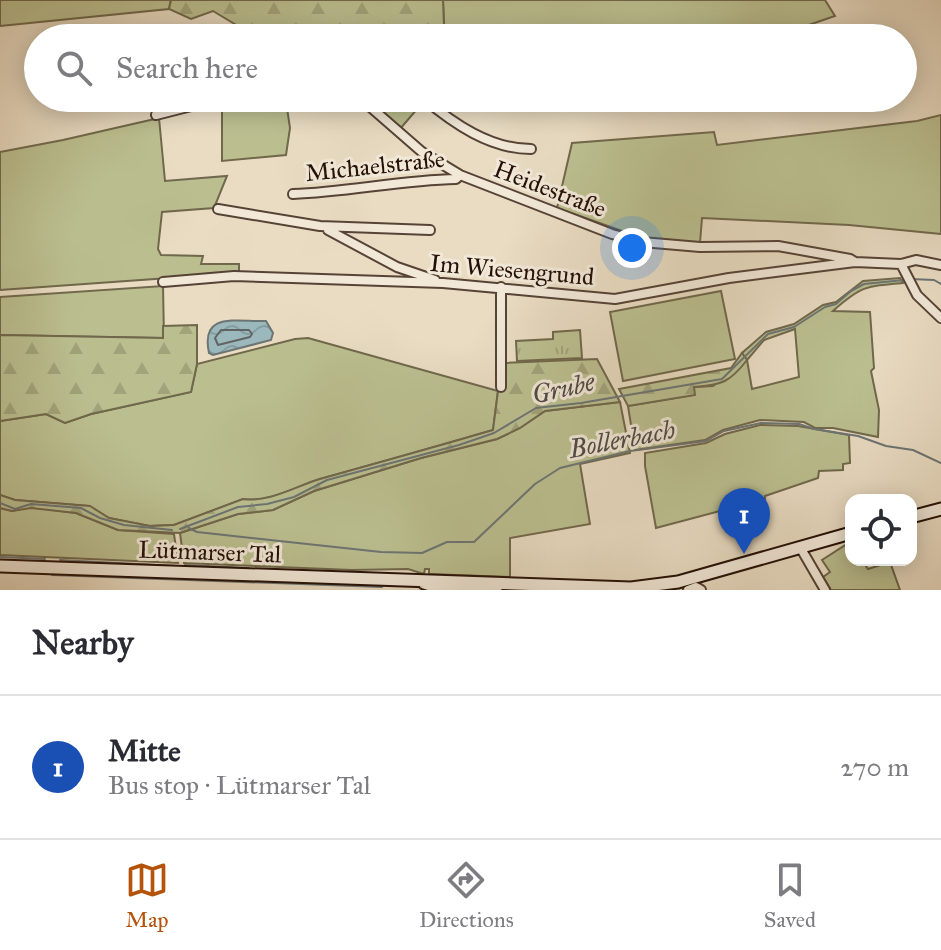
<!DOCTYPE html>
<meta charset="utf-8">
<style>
:root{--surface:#fff;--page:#f7f7f7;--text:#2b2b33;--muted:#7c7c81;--line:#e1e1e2;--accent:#b45309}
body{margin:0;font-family:"IM FELL Great Primer",serif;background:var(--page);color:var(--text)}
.controls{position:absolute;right:24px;bottom:24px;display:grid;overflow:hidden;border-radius:16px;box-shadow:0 4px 20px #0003}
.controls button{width:72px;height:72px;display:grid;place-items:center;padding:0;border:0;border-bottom:2px solid var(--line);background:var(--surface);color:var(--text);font:40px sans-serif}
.you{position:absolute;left:632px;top:248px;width:28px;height:28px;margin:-20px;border:6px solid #fff;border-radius:50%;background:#1a73e8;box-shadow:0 0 0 12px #1a73e833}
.badge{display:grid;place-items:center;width:52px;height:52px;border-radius:50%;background:var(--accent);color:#fff;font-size:26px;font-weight:700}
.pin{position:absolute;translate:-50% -66px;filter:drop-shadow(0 2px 4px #0008)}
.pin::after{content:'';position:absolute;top:42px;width:28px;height:24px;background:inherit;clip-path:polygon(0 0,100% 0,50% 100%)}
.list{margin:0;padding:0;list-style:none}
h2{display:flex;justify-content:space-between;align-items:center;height:104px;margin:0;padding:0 32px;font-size:34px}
h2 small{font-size:26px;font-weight:400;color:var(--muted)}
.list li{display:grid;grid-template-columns:52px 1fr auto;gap:24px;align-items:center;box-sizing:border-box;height:144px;padding:0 32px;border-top:2px solid var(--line)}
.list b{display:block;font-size:30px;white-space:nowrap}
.list p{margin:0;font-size:26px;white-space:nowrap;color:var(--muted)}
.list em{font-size:26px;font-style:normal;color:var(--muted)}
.icon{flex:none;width:44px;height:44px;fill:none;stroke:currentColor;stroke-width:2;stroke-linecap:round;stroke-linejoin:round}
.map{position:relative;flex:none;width:941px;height:590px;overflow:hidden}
.search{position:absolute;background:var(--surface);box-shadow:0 4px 20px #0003;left:24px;right:24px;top:24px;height:88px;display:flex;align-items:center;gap:20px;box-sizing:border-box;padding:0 28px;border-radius:44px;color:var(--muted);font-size:30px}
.sheet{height:248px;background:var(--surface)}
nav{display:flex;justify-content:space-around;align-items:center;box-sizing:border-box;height:112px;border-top:2px solid var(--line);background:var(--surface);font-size:22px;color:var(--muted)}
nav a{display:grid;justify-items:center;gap:4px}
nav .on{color:var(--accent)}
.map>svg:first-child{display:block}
.grass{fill:#bbbf90;stroke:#70684c;stroke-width:2;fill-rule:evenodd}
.forest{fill:url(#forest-firs);stroke:#70684c;stroke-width:2}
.park{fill:url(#park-tufts);stroke:#70684c;stroke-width:2}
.water{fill:url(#water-waves);stroke:#6c7574;stroke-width:2}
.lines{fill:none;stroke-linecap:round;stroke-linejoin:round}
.shore{stroke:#606462;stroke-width:2}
.stream{stroke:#6c7574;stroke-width:2}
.minor-casing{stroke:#564336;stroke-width:12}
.secondary-casing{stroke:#251007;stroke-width:15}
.minor{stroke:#f1e8d8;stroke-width:8}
.secondary{stroke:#f1e8d8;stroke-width:11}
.labels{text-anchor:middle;stroke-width:6;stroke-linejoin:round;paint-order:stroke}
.street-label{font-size:24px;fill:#251007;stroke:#f1e8d8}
.water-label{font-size:26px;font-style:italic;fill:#4e4b47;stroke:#f1e8d8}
</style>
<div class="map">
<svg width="941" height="590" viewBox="0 0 941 590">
<defs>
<pattern id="forest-firs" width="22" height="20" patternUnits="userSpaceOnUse" patternTransform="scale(2)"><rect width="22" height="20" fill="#bbbf90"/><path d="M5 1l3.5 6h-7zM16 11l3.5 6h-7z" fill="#a1a37b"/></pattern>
<pattern id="park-tufts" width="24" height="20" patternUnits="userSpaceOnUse" patternTransform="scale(2)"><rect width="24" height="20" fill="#bbbf90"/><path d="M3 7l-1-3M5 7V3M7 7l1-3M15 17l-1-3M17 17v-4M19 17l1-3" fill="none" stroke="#a1a37b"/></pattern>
<pattern id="water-waves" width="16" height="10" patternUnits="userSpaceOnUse" patternTransform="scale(2)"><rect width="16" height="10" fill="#9bb9bd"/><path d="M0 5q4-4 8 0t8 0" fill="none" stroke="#859ea1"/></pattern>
</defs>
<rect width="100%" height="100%" fill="#e9dcc3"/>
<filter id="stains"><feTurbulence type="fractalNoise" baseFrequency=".0025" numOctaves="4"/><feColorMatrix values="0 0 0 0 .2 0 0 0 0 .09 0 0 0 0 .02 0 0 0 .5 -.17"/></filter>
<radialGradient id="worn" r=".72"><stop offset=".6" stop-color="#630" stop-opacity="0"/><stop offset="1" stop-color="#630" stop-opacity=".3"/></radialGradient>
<path class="grass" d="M0,0H171L169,9L0,26Z
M443,0H825L835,16L771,38L288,37L444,26Z
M373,98H419L424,101L400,129L370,103Z
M222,106L287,108L290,128L286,155L222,161Z
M941,115V234L849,225L702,218L700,243L642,238L557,208L572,143L714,132L717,145L917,121Z
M159,118L165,181L227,176L214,208L162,212L158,249L161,255L203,256L201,264H239V273L0,290V152L63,140Z
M900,278L903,283C866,286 861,286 833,311L870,312L874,368L871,371L879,410L878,437L833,428H815L804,422L760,420L723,430L705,440L635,450L628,406L694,395V387L713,386L747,360L742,353L766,332L794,324L823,305L836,302L863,281ZM795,329L799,377L752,389L747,360L764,340Z
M163,286L164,338L0,335V297Z
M721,291L735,359L623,381L610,312Z
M308,338L498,391L493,430C435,447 378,463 320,479C296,487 269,503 243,499L174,525L149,526L109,518L89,506L15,500L0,495V421L46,414L65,423L91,414L191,392L197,364L295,339Z
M620,402L630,453L580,464L590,524L510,538V577L429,574V569H425L424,574L408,569L352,570L184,563L180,533L238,514L273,510L314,491L421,458L497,439L520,428L545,411Z
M760,425L798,426L849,435L850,463L843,464V470L819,471L818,478L765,496V499L656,528L645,466V453L706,443L725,434Z
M31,507L76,513L118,530L174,534L178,563L0,555V508L12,511Z
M850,542L851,560H862L868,569L890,562L900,590H831L823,577L830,572L822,560Z"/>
<path class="forest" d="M171,0H443L444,26L258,38L213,11L191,19L169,9Z
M197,325V364L191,392L91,414L65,423L46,414L0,421V335L163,338V326Z
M742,353L747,360C730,382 722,385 694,387L695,395L628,406L619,389L731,368Z
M597,359L620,402L545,411L520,428L497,439L421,458L314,491L273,510L238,514L180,533L118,530L76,513L31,508L12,511L0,508V495L15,500L90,506L109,518L150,526L174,525L243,499C269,503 296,486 320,479C377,463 435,447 493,430L498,391H503L504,363Z"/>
<path class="park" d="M580,330L582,358L517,361L516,341L553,339V332Z"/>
<path class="water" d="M266,321L273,333L271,340L213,355L209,353C200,311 237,322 266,321Z"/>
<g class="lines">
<path class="shore" d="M221,330H249L252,334L250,337L218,345L215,338Z"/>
<path class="stream" d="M911,279L934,280L941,284
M0,503L15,509L31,504L81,508L100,518L124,525L172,530
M189,528L197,532L381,552L422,553L447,542H474L535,484L560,468L630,451L706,441L724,431L761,423L799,424L814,429L858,436L886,446L913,450L941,463
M180,529L238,507L267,504L294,497L327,480L459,445L494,433L536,408L581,403L722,379L768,334L794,327L825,307L836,304L851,291L864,284L904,280
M0,557L45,559
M60,560L176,566
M185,565L249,568
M257,569L306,571
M52,575L382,587"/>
<defs>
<path id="minor" d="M360,98L422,152L460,175L612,234L642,242L700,247L778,246L850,259L855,262L901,264L916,260L941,265
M423,98C454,124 490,149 531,149
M156,115L207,102L288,104L322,98
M293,194C348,192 401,180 456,179L460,175
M218,209L320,226L430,230
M328,230L397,267L435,280
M901,264L917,295L941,318
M163,282L234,276L443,283L615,299L729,278L855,262
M501,387V287
M800,547L825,590
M688,590L696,587L701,590"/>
<path id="secondary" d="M911,517L941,509
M0,566L631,588L678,582L851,533
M424,583L440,588L496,590"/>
</defs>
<use href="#minor" class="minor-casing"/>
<use href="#secondary" class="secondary-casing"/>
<use href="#minor" class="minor"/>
<use href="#secondary" class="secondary"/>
</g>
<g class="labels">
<g class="street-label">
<text transform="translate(375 166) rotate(-6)" y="8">Michaelstraße</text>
<text transform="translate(550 189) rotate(21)" y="8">Heidestraße</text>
<text transform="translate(512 270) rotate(5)" y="8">Im Wiesengrund</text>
<text transform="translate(210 552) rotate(2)" y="8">Lütmarser Tal</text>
</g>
<g class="water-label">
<text transform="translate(563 388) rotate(-13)" y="9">Grube</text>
<text transform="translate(622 439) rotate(-11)" y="9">Bollerbach</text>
</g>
</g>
<rect width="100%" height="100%" filter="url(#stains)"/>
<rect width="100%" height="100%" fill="url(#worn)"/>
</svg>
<div class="controls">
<button><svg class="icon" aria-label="locate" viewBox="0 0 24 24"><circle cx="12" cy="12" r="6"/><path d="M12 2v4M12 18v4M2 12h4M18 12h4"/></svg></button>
</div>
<div class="you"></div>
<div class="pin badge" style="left:744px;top:554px;background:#1a4fb4">1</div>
<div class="search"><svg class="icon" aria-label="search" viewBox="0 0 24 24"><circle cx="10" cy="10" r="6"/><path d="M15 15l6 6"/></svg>Search here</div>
</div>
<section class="sheet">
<h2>Nearby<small></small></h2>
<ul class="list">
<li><span class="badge" style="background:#1a4fb4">1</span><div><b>Mitte</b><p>Bus stop · Lütmarser Tal</p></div><em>270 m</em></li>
</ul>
</section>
<nav>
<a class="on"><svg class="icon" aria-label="map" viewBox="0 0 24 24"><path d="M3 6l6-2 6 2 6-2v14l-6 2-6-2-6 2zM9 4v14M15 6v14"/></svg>Map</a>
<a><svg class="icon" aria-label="directions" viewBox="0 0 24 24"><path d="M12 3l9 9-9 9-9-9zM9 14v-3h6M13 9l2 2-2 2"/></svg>Directions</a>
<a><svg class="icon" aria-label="saved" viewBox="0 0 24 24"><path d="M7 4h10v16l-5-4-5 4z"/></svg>Saved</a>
</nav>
